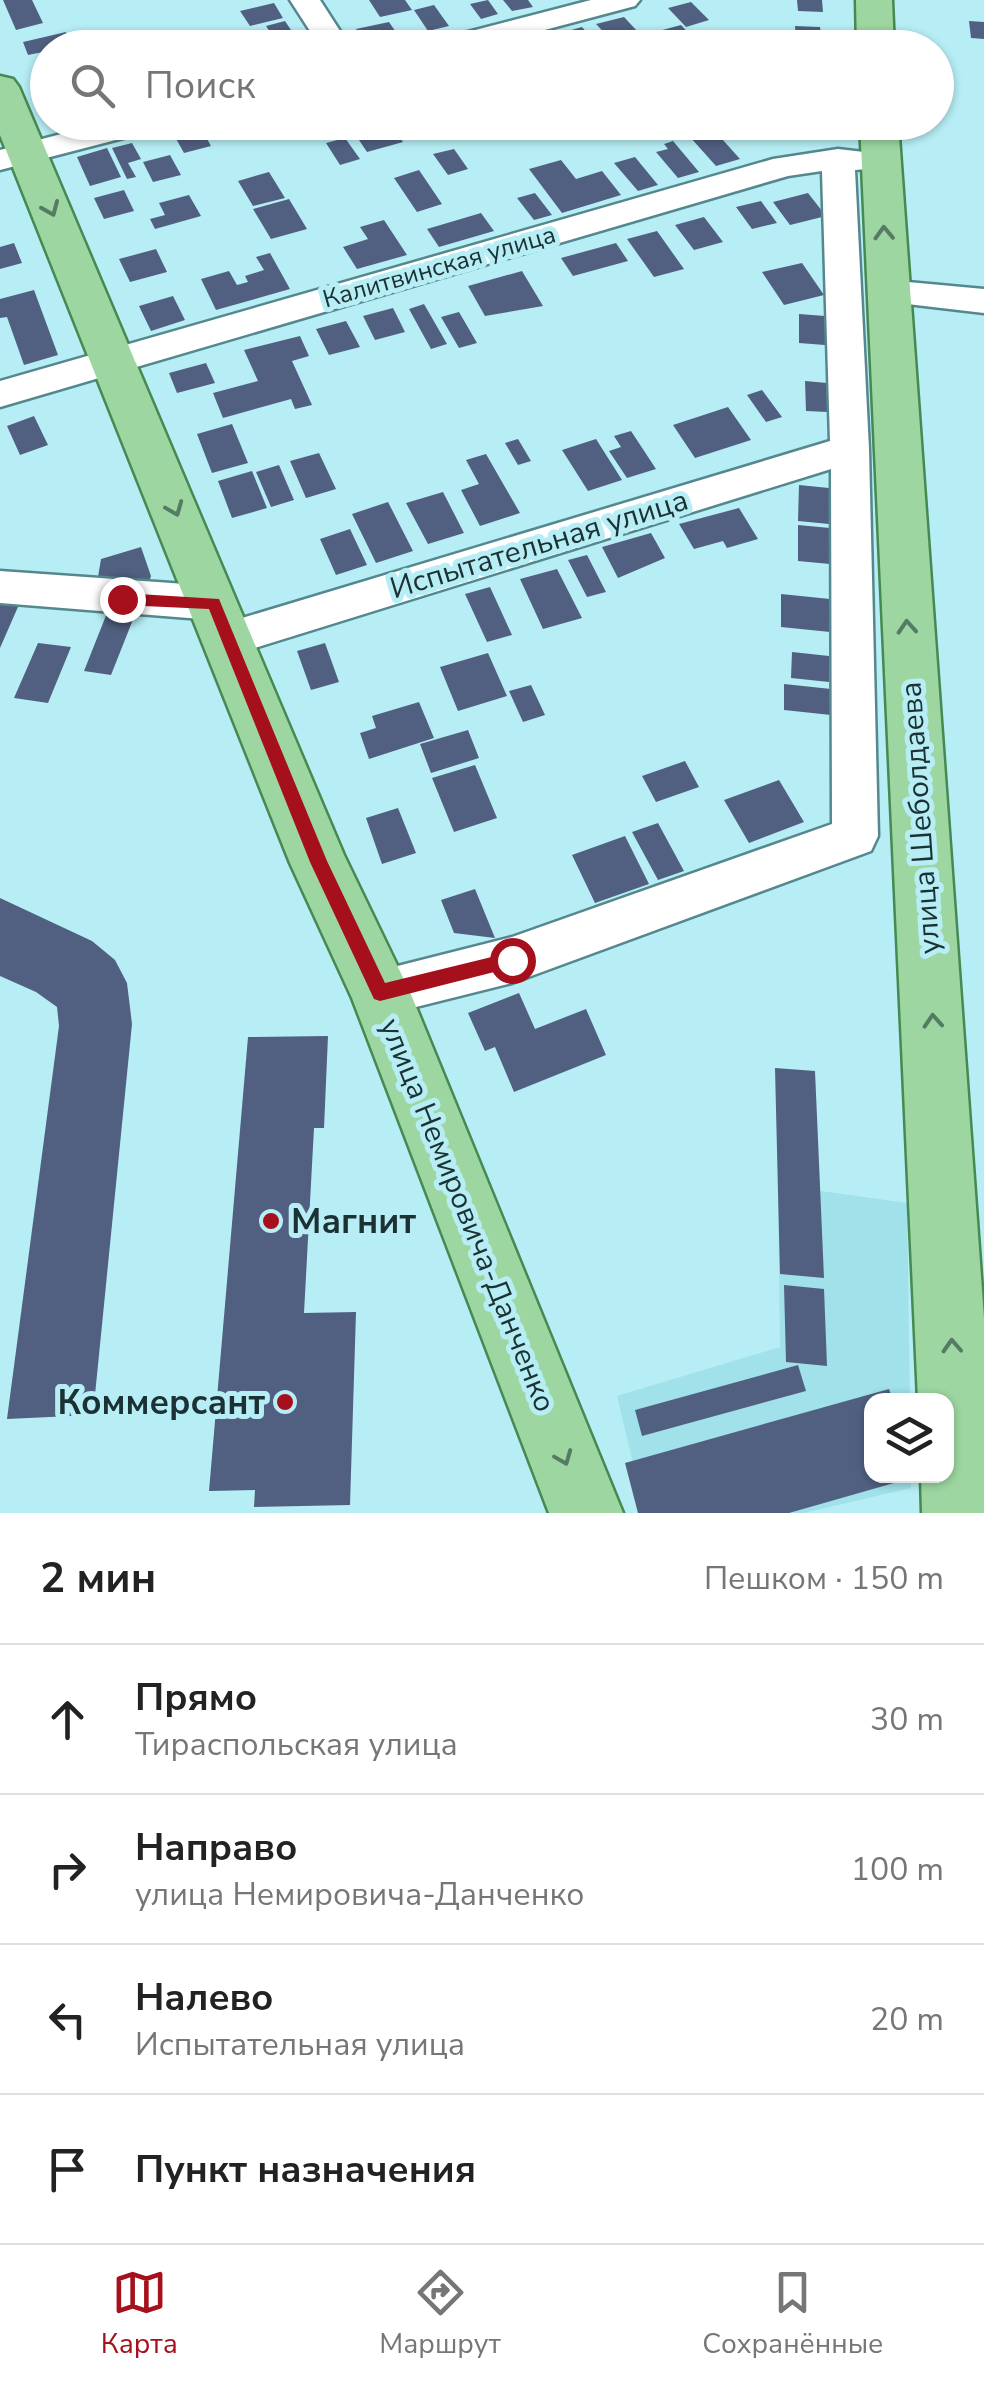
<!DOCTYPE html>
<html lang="ru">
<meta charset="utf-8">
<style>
:root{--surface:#fff;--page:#f6f6f6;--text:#222;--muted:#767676;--line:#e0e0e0;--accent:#a60f1c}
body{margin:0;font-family:"Nunito Sans",sans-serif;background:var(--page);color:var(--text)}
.controls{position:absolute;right:30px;bottom:30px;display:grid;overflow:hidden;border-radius:20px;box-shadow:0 2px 8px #0004}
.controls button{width:90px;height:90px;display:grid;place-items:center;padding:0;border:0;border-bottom:2px solid var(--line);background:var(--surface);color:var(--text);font:50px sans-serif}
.stop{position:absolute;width:30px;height:30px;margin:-22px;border:8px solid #a60f1c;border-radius:50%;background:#fff}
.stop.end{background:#a60f1c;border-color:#fff;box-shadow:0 2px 10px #0008}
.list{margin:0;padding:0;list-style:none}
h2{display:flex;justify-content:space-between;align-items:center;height:130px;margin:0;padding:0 40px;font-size:42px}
h2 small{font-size:32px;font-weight:400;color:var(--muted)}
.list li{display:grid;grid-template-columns:65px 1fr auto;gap:30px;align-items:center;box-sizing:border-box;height:150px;padding:0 40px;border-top:2px solid var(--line)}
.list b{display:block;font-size:38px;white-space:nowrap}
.list p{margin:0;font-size:32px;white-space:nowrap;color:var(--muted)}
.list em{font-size:32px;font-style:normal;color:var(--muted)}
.icon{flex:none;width:55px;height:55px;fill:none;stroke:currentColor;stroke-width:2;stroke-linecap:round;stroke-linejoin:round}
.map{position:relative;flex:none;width:984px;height:1513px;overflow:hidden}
.search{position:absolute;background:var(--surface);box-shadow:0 2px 8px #0004;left:30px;right:30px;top:30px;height:110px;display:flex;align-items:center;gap:25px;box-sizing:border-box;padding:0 35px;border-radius:55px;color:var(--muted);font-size:38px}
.sheet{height:730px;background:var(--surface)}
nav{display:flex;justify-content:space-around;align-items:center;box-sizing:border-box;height:140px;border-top:2px solid var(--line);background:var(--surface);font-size:28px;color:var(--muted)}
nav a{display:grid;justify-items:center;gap:5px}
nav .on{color:var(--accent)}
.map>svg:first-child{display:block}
.built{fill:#a1e1e9}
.building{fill:#516081}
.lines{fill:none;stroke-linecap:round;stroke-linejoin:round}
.minor-casing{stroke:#54888e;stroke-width:5}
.major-casing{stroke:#458a52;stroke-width:5}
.minor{fill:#fff;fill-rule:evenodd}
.major{fill:#9dd6a1;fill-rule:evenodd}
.oneway{stroke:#567b64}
.route{fill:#a60f1c}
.poi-dot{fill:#a60f1c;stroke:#b7eef5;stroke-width:4}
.labels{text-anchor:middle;stroke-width:10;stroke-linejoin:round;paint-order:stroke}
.far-street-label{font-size:25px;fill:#1b3133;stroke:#b7eef5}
.street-label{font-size:30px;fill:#1b3133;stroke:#b7eef5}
.near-poi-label{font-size:35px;font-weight:bold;fill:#1b3133;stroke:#b7eef5;text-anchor:start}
</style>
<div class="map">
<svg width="984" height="1513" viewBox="0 0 984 1513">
<rect width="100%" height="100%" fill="#b7eef5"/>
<path class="built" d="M778,1185L907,1203L910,1400H872V1476H911V1488L804,1513H645L617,1396L780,1347Z"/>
<path class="building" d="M3,0H32L43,23L16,30Z
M369,0H405L412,10L380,17Z
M488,0L498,14L481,19L470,4Z
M503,0H528L533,7L512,11Z
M797,0H822L823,12L798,11Z
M691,2L709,20L686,27L668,8Z
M274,3L283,18L250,26L240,11Z
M434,5L449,26L428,31L414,10Z
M624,17L639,33L611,40L596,24Z
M285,21L297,39L278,44L266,26Z
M969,21L984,22V39L971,38Z
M389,22L400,38L366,46L356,29Z
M681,25L698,43L670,48L655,32Z
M795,26L820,27L822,41L796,40Z
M582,27L600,48H569L557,34Z
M66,32L72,45L48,48V51L28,55L23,42Z
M226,122H236L243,133L216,140L209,127Z
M254,122H279L283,130L261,136Z
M347,122H389L403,142L367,152Z
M734,122H774V129L734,127Z
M797,122H822L824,140H798Z
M201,128L211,146L184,153L174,135Z
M714,130L740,159L716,166L690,137Z
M345,138L360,159L340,165L326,143Z
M673,141L699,172L678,178L656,152L668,149L664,144Z
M132,143L141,159L128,163L136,177L127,179L112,148Z
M107,148L121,177L90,186L77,157Z
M454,149L468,169L448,175L433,154Z
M170,155L181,175L153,182L143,162Z
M635,157L658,185L638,191L614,163Z
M561,160L576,179L602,171L621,195L562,213L529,169Z
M419,170L442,204L417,212L394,178Z
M269,172L285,198L253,206L238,181Z
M124,190L134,211L104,219L94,198Z
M535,193L552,215L534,220L517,198Z
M808,193L826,216L790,225L773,202Z
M189,195L201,216L155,229L150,219L165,215L159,203Z
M289,199L307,229L271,239L253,209Z
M761,201L777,223L752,229L736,207Z
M481,213L494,231L439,247L427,229Z
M704,217L723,242L694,250L675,225Z
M384,220L407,255L357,269L343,247L368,239L360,227Z
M657,231L684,269L654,277L627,239Z
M14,243L22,263L0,269V247Z
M616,243L628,261L573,276L561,258Z
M156,249L167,272L130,282L119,259Z
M270,253L290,289L216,310L201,279L229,271L237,285L248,282L245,276L264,270L256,257Z
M802,263L824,295L784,305L762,272Z
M522,271L543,306L485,316L468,286Z
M34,290L58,355L24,365L7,317L0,318V299Z
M173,296L185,320L151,331L139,306Z
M424,304L447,344L431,349L409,309Z
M393,308L405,332L375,340L363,316Z
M459,312L477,343L459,348L441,317Z
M799,314L825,316V345L799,343Z
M346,321L360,347L329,355L316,329Z
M300,336L309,356L292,361L312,405L295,409L291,399L223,418L213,393L258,381L244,350Z
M206,363L215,383L177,393L169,373Z
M805,381L827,383L828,412L806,411Z
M762,390L782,417L766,422L747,395Z
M728,407L751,440L695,458L673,425Z
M34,416L48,445L20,455L7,426Z
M232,424L248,463L212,473L197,434Z
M631,431L656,469L627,478L609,451L621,447L614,436Z
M518,439L531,461L518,465L505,443Z
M596,439L622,480L588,491L562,450Z
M319,453L336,489L306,498L290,461Z
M486,454L520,513L480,526L461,490L479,484L466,460Z
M279,465L294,500L271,507L256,472Z
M252,471L267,508L232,518L218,481Z
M799,485L829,488V524L798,521Z
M443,492L464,533L428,544L406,503Z
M388,502L413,551L376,563L352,514Z
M739,508L758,539L727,548L723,541L694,549L679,524Z
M798,525L830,528V564L798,561Z
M350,529L367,565L336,575L320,539Z
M651,533L665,558L618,578L602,547Z
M141,547L151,576L149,582L97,583L101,559Z
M587,555L606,592L587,597L568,560Z
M557,569L582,618L543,629L520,579Z
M490,587L512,635L487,642L465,594Z
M781,594L830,599V632L781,627Z
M0,597L21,600L0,648Z
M107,613L134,617L111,675L84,671Z
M38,643L71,647L48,703L14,698Z
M325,643L339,682L311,690L297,651Z
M792,652L829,656V682L791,678Z
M488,653L507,696L458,711L440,667Z
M784,684L831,689V715L784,710Z
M531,685L545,715L523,722L509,691Z
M419,702L434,738L369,759L360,733L376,728L372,716Z
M468,730L479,758L431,773L420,744Z
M685,761L699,787L656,802L642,776Z
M475,765L497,818L454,832L432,778Z
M779,780L804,822L749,843L724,800Z
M398,808L416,853L382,864L366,818Z
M658,823L684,871L658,880L632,832Z
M625,836L649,884L595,903L572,855Z
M475,889L495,938L454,933L441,900Z
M0,898L92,941L115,960L127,983L132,1024L93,1415L7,1419L59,1026L57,1007L36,992L0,976Z
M519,993L535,1029L586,1009L606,1055L514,1092L495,1047L485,1051L468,1013Z
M328,1036L324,1128H314L304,1313L356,1312L350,1505L254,1507L255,1490L209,1491L248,1037Z
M775,1068L815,1071L824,1278L780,1274Z
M784,1285L824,1289L827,1366L786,1362Z
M798,1365L806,1391L642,1436L635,1410Z
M889,1389L893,1400H871V1475L915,1477L789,1513H638L625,1463Z"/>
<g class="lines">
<defs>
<path id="minor" d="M290,0H320L351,48H321Z
M591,0H640L635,6L477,48H425L429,42Z
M107,122H163L158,129L0,170V150Z
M838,149L881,154L885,161L881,168L855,170L869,449L878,836L871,851L512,983L380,1016L362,1009L355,992L362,975L512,937L832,824L831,469L229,656L214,651L208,639L214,627L229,622L830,441L822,171L788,176L0,407V381L773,159Z
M886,280L984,289V313L873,300L868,292L873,284Z
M0,571L214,586L229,591L235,603L229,615L214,620L0,603Z"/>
<path id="major" d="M856,0H892L894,48H857Z
M0,76L13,79L19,87L344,855L410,992L623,1513H549L352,998L290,863L0,135Z
M860,122H898L984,1318V1513H922L921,1476H946V1400H918Z"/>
</defs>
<use href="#minor" class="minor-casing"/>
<use href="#major" class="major-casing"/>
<use href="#minor" class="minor"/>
<use href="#major" class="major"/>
</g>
<defs><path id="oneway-chevron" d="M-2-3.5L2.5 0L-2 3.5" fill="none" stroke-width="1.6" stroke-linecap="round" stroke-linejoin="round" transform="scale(2.5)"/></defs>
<g class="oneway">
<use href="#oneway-chevron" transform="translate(51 209) rotate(67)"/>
<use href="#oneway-chevron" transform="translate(884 233) rotate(-92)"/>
<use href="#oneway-chevron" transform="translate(175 509) rotate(68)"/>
<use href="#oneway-chevron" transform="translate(907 627) rotate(-94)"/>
<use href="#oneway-chevron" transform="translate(933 1021) rotate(-94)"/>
<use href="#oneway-chevron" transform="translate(952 1346) rotate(-93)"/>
<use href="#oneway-chevron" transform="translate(564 1458) rotate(68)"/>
</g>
<path class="route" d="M122,593L219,599L327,861L385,983L512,952L518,954V966L380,1001L374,999L310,862L209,609L122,605L115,599Z"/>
<g class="poi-dot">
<circle cx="271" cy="1221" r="10"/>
<circle cx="285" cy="1402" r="10"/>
</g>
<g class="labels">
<g class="far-street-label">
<text transform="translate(439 266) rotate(-16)" y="9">Калитвинская улица</text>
</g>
<g class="street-label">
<text transform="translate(539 544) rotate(-17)" y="10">Испытательная улица</text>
<text transform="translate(920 818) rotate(-94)" y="10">улица Шеболдаева</text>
<text transform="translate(468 1215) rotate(68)" y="10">улица Немировича-Данченко</text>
</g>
<g class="near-poi-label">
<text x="291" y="1233">Магнит</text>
<text x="265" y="1414" text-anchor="end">Коммерсант</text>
</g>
</g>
</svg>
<div class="controls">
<button><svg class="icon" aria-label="layers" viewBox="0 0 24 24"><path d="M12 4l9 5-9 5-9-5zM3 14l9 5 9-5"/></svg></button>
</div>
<div class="stop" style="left:512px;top:960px"></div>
<div class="stop end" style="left:122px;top:599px"></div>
<div class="search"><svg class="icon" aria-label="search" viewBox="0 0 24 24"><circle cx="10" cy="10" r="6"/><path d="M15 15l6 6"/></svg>Поиск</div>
</div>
<section class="sheet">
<h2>2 мин<small>Пешком · 150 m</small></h2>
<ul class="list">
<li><svg class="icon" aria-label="ahead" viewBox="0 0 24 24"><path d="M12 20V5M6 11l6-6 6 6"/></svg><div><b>Прямо</b><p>Тираспольская улица</p></div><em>30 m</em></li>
<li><svg class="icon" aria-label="right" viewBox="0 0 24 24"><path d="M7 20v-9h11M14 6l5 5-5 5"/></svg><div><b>Направо</b><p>улица Немировича-Данченко</p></div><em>100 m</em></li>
<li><svg class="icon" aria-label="left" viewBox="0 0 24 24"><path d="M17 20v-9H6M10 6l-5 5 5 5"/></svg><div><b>Налево</b><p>Испытательная улица</p></div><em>20 m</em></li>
<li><svg class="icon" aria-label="arrive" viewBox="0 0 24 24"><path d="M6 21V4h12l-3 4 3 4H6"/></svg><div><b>Пункт назначения</b></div></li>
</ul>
</section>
<nav>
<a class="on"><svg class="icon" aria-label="map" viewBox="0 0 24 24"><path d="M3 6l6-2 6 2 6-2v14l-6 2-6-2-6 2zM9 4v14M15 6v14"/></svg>Карта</a>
<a><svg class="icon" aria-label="directions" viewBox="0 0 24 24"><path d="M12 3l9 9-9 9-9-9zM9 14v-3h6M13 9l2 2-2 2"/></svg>Маршрут</a>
<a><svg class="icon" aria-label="saved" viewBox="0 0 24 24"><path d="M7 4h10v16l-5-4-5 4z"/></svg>Сохранённые</a>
</nav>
